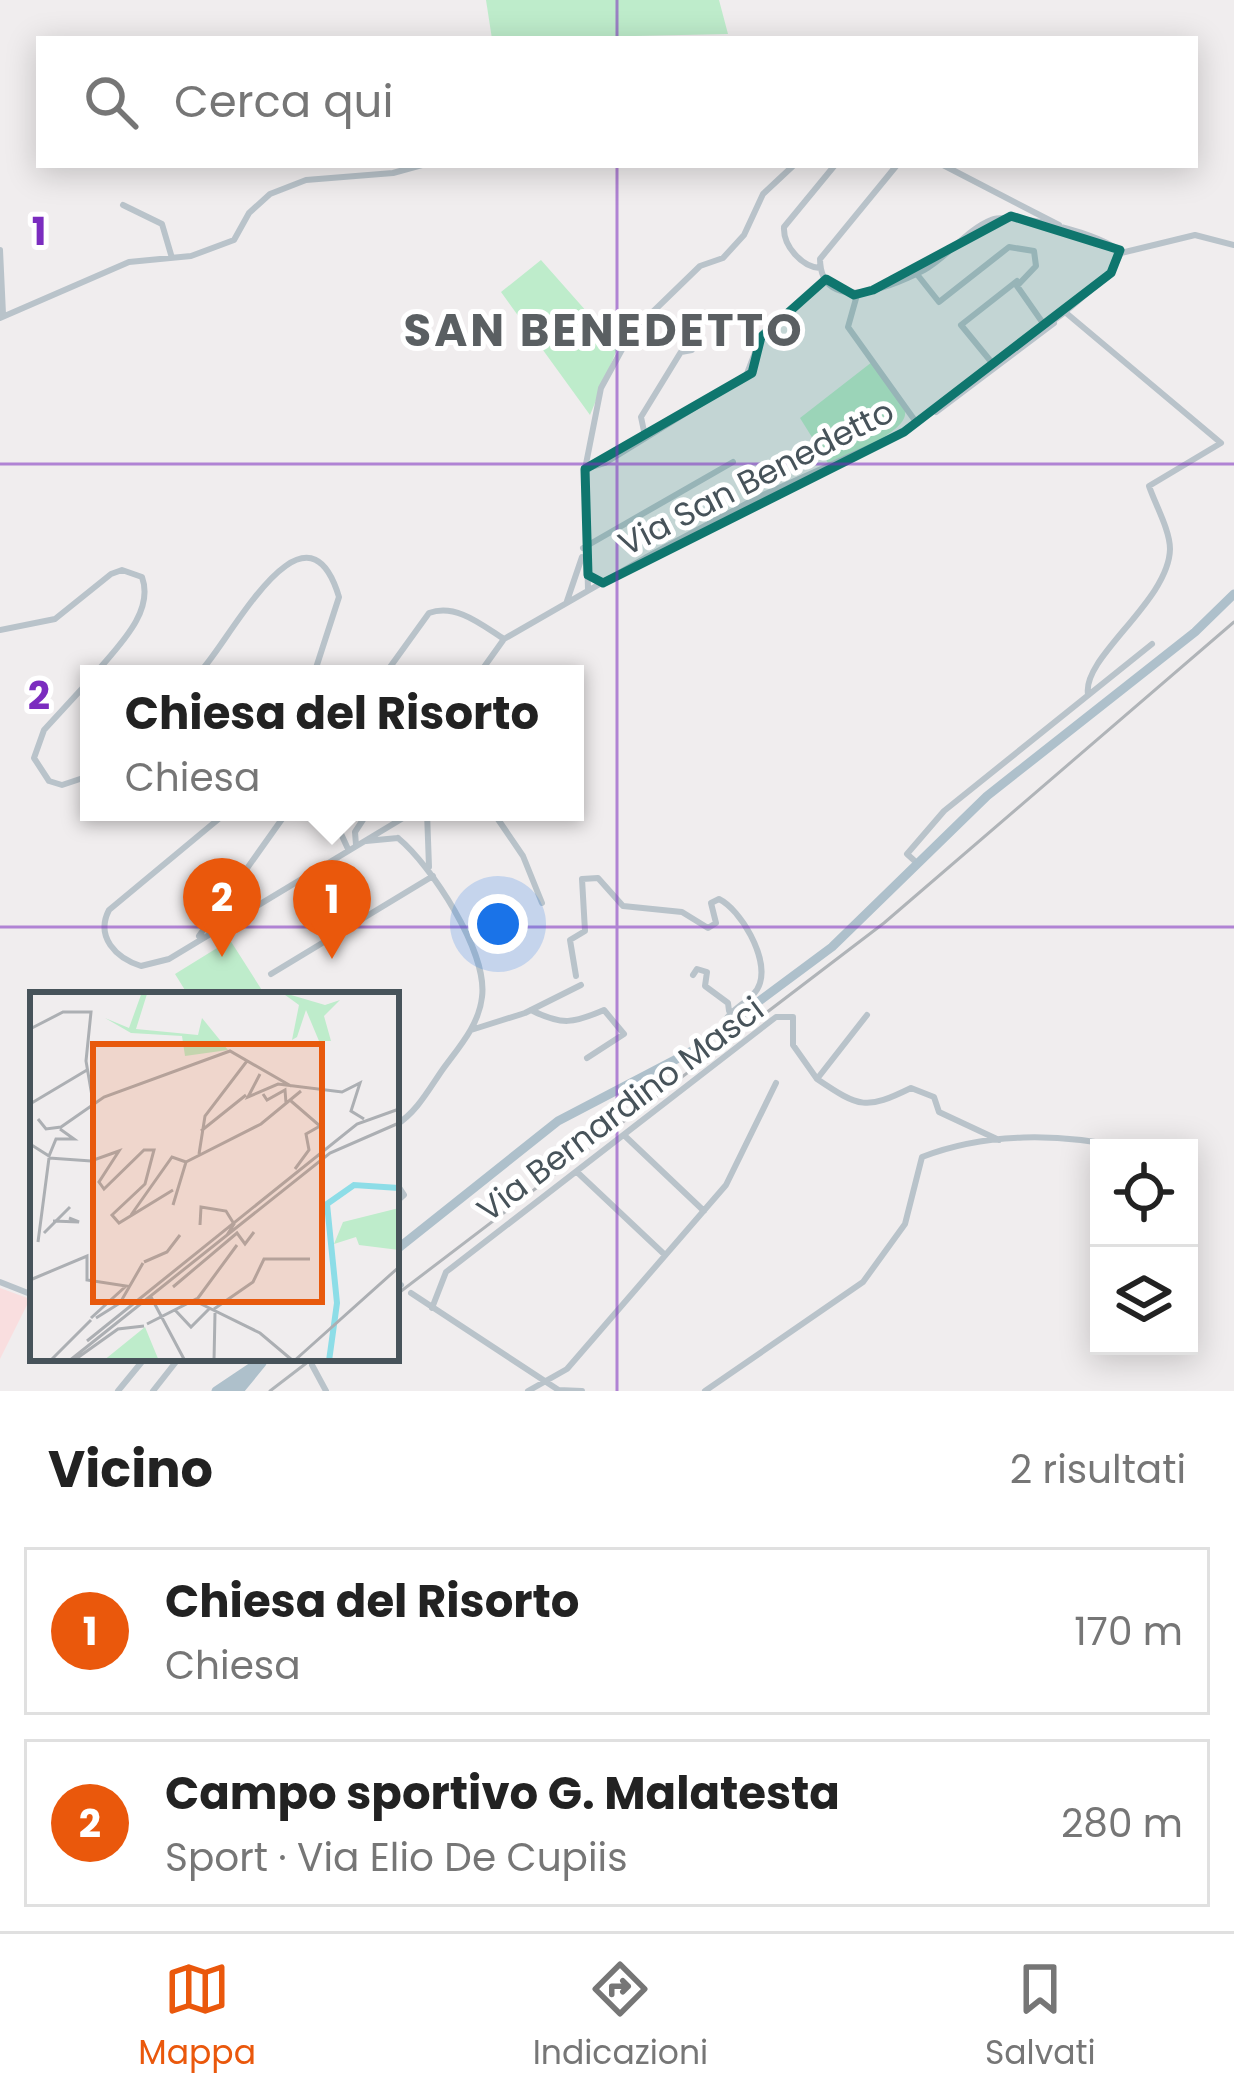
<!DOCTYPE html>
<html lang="it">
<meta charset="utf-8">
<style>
:root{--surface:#fff;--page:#f6f6f6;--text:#222;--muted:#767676;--line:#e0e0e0;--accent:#ea580c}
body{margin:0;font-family:Poppins,sans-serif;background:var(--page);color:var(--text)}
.controls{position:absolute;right:36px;bottom:36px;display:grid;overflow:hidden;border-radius:0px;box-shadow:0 6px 30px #0003}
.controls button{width:108px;height:108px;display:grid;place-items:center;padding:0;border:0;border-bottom:3px solid var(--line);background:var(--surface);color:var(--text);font:60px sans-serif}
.you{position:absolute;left:498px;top:924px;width:42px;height:42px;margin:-30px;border:9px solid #fff;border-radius:50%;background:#1a73e8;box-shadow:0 0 0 18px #1a73e833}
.badge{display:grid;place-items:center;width:78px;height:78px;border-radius:50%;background:var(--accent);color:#fff;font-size:39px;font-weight:700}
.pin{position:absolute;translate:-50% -99px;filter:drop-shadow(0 3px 6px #0008)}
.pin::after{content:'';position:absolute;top:63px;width:42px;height:36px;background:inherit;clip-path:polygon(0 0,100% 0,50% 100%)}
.popup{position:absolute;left:80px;top:665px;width:504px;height:156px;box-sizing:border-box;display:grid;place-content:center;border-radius:0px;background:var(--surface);filter:drop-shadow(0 3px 9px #0005);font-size:39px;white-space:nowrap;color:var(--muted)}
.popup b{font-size:45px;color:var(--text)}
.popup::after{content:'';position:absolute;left:50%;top:100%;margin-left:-24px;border:24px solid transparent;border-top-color:var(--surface)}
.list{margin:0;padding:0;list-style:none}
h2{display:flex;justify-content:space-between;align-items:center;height:156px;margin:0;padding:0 48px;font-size:51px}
h2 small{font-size:39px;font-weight:400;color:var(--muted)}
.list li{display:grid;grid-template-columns:78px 1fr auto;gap:36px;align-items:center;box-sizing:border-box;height:168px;margin:0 24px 24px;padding:0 24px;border:3px solid var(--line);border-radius:0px}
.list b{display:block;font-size:45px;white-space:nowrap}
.list p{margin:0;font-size:39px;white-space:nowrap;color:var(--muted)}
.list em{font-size:39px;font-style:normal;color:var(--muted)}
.icon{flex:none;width:66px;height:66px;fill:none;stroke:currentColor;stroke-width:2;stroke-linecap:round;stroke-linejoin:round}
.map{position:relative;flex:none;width:1234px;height:1391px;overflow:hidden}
.search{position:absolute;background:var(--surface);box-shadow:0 6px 30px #0003;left:36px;right:36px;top:36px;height:132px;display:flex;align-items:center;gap:30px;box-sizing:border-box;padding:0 42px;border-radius:0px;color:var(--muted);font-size:45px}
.sheet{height:540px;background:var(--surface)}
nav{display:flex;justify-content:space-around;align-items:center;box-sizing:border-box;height:168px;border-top:3px solid var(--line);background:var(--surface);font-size:33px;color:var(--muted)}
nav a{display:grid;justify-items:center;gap:6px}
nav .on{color:var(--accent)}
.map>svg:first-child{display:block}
.medical{fill:#f9dedf}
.green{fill:#beeccb}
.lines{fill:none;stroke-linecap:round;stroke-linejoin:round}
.minor{stroke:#b9c3ca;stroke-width:6}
.major{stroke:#aec0cb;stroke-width:9}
.rail{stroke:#b0b4b8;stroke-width:3}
.marked{fill:#0f766e;fill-opacity:0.2;stroke:#0f766e;stroke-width:9;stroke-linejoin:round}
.grid{fill:none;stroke:#7b2cbf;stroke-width:3;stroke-opacity:0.55}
.labels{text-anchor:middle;stroke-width:10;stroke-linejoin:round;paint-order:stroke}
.street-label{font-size:33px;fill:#47535a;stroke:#fff}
.district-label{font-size:45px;font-weight:bold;letter-spacing:3px;fill:#5a5f62;stroke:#fff}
.inset-river{fill:none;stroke:#8ddde7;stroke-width:6}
.inset-road{fill:none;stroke:#acafb3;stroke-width:3}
.view{fill:#e8590c;fill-opacity:0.15;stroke:#e8590c;stroke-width:6}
.inset-edge{fill:none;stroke:#47535a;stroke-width:6}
.grid-label{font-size:39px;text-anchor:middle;font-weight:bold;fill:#7b2cbf;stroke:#fff;stroke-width:10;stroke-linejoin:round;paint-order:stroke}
</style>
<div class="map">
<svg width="1234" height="1391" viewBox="0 0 1234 1391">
<rect width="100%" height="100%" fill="#f0edee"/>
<path class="medical" d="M0,1288L30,1299L0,1359Z"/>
<path class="green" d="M486,0H719L728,34L492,39Z
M541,260L618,347L590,415L501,292Z
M872,362C881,375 902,396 905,411C909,433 845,455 828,463L800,418Z
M230,940L265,995H188L175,974Z"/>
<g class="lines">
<path class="minor" d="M729,39H738
M897,165L820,259C821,317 895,285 924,270C948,257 966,230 991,220C1012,211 1108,235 1121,253
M943,165L1059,225
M123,205L162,224L172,258
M0,250L3,314
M1121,253L1195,235L1234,245
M820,268C802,267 783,246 784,227L835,165
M916,273L939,302L1009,247L1034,251L1036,266L1017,286L1045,326
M857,295L848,327L916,422
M1065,312L1221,443L1149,486C1155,504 1170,530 1170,549C1169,601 1082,657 1088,694
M0,318L129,262L191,256L234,240L249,213L270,194L306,180L393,173L422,165
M993,364L961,325L1017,281
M936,412L1054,323
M645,436L641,417L687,342H695L692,350L681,352
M585,469L605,463L746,376L761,337L826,279
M583,548L733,462
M588,589L585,469L601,388L631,333L700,266L723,258L744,235L763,194L794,165
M567,601L582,557
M0,630L55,619L111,574L122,570L142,577C155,613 116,648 95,674
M198,674C226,649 305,484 339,597L314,674
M385,674L429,613C456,603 482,625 504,639
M479,674L504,639L645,558L759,497L904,432L1065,312L1111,273L1121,253
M89,681L44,730L34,758L49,781L62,785L89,776
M227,812L109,910C95,937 116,958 141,966L169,959L413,812
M331,812L348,849
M427,812L429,867
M493,812L523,856L542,903
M366,841L398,838
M356,845L355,832L368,812
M917,863L907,854L944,811L1152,644
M320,910L337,931
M199,936L287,812
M271,974L433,876
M693,975L697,969L707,972L705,986L728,1003L729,1011
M576,976L570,940L585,931L582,879L598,878L623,906L682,912L708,928L716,923L711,903L719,899C741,910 768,957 760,983C755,1001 729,1008 723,1025
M531,1010C562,1026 574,1023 604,1010L624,1034L587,1058
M471,1030L525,1013L581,985
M817,1079C860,1108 866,1110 911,1088L934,1097L939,1112L999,1140
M396,1125C417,1112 429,1089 443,1069C459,1047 479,1025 482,997C488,952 431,865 398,838
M626,1137L704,1211
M577,1172L665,1255
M396,1183L404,1195L396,1202
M396,1281L401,1285
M0,1282L33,1295
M411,1293L560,1391
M432,1308L446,1272L776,1017H793V1045L817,1079L867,1015
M312,1365L326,1391
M558,1390L582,1391
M118,1391L145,1358
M153,1391L179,1358
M528,1391L567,1369L726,1185L776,1083
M705,1391L863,1282L905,1224L922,1157C986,1132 1061,1133 1127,1148"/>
<path class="major" d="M396,1250L558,1121L692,1051L832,947L987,796L1195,632L1234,594
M216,1391L265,1358
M228,1391L246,1374
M239,1391L262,1363"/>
<path class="rail" d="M396,1295L884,923L1234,622
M270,1391L313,1358"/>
</g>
<path class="marked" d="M1011,216L1120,250L1111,273L904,432L603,583L588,575L585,469L752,373L761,337L826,279L854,295L873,290Z"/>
<path class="grid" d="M617,0V39M617,165V1391M0,464H1234M0,927H1234"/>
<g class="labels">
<g class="street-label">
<text transform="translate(756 477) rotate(-27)" y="12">Via San Benedetto</text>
<text transform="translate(620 1109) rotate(-37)" y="12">Via Bernardino Masci</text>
</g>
<g class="district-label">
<text x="604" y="346">SAN BENEDETTO</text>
</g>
</g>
<g transform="translate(30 992)">
<rect width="369" height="369" fill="#f0edee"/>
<path d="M112,0H125L117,2L106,37L168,43L172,26L198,58L155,64L152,44L101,41L75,26L99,36ZM251,0L295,13L310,8L294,24L301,49H289L276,18L267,45L262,48L269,13ZM369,216V258L329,253L326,245L304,252L313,230ZM115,335L129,369H73Z" fill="#beeccb"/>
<path class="inset-river" d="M299,369L307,311L297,212L324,193L369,196"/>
<path class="inset-road" d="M0,37L33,20H61L56,69L63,110M230,82L218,105L248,92L312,100L330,91L321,119L334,127M233,102L237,108L255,98L256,111M261,109L290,134L276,142L279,158L265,177M0,112L57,78M8,127L16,137L31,135L74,105L200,59L261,94M171,139L216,103M0,152L19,164L26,147H44L30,137M169,162L175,124L217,69M19,166L61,169L89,159L69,190L74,197L114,158H124L115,192L82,223L89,231L143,198M143,213L156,170L231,132L271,99M101,223L142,165L156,170M23,229L49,230L39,226M170,233L171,215L196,219L204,232L197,243M14,241L40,215M8,250L19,166M114,270L137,260L150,243M0,288L57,264V288L96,294L61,326M143,295L207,241L215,252L224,240M121,305L155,369M167,310L230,341L262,368M184,317L223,290L234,267H280M145,318L161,335L179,317M66,326L90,311L113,271M117,332L168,306L207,253M57,349L327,132L369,117M20,369L61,328M39,369L300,161L369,131M43,369L88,337L114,334M184,369L185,321M264,369L369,275"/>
<path class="view" d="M63,52H292V310H63Z"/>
<rect width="369" height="369" class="inset-edge"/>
</g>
<g class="grid-label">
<text x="39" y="245">1</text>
<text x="39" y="709">2</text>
</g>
</svg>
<div class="controls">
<button><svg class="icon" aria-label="locate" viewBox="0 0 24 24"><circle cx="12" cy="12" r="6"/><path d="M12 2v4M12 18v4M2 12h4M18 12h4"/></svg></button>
<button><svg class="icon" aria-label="layers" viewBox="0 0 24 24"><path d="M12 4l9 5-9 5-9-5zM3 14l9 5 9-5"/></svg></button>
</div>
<div class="you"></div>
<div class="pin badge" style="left:332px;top:959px">1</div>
<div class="popup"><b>Chiesa del Risorto</b>Chiesa</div>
<div class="pin badge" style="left:222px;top:957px">2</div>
<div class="search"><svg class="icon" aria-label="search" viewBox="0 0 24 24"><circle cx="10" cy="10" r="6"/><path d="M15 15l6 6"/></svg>Cerca qui</div>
</div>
<section class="sheet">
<h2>Vicino<small>2 risultati</small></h2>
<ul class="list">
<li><span class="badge">1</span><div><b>Chiesa del Risorto</b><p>Chiesa</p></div><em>170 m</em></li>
<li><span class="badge">2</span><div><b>Campo sportivo G. Malatesta</b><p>Sport · Via Elio De Cupiis</p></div><em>280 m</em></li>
</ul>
</section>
<nav>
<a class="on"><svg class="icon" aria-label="map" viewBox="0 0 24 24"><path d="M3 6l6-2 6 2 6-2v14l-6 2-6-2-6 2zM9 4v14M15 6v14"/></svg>Mappa</a>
<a><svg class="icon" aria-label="directions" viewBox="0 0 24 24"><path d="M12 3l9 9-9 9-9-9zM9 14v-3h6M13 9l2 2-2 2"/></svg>Indicazioni</a>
<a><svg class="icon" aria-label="saved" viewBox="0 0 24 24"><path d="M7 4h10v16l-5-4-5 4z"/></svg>Salvati</a>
</nav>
